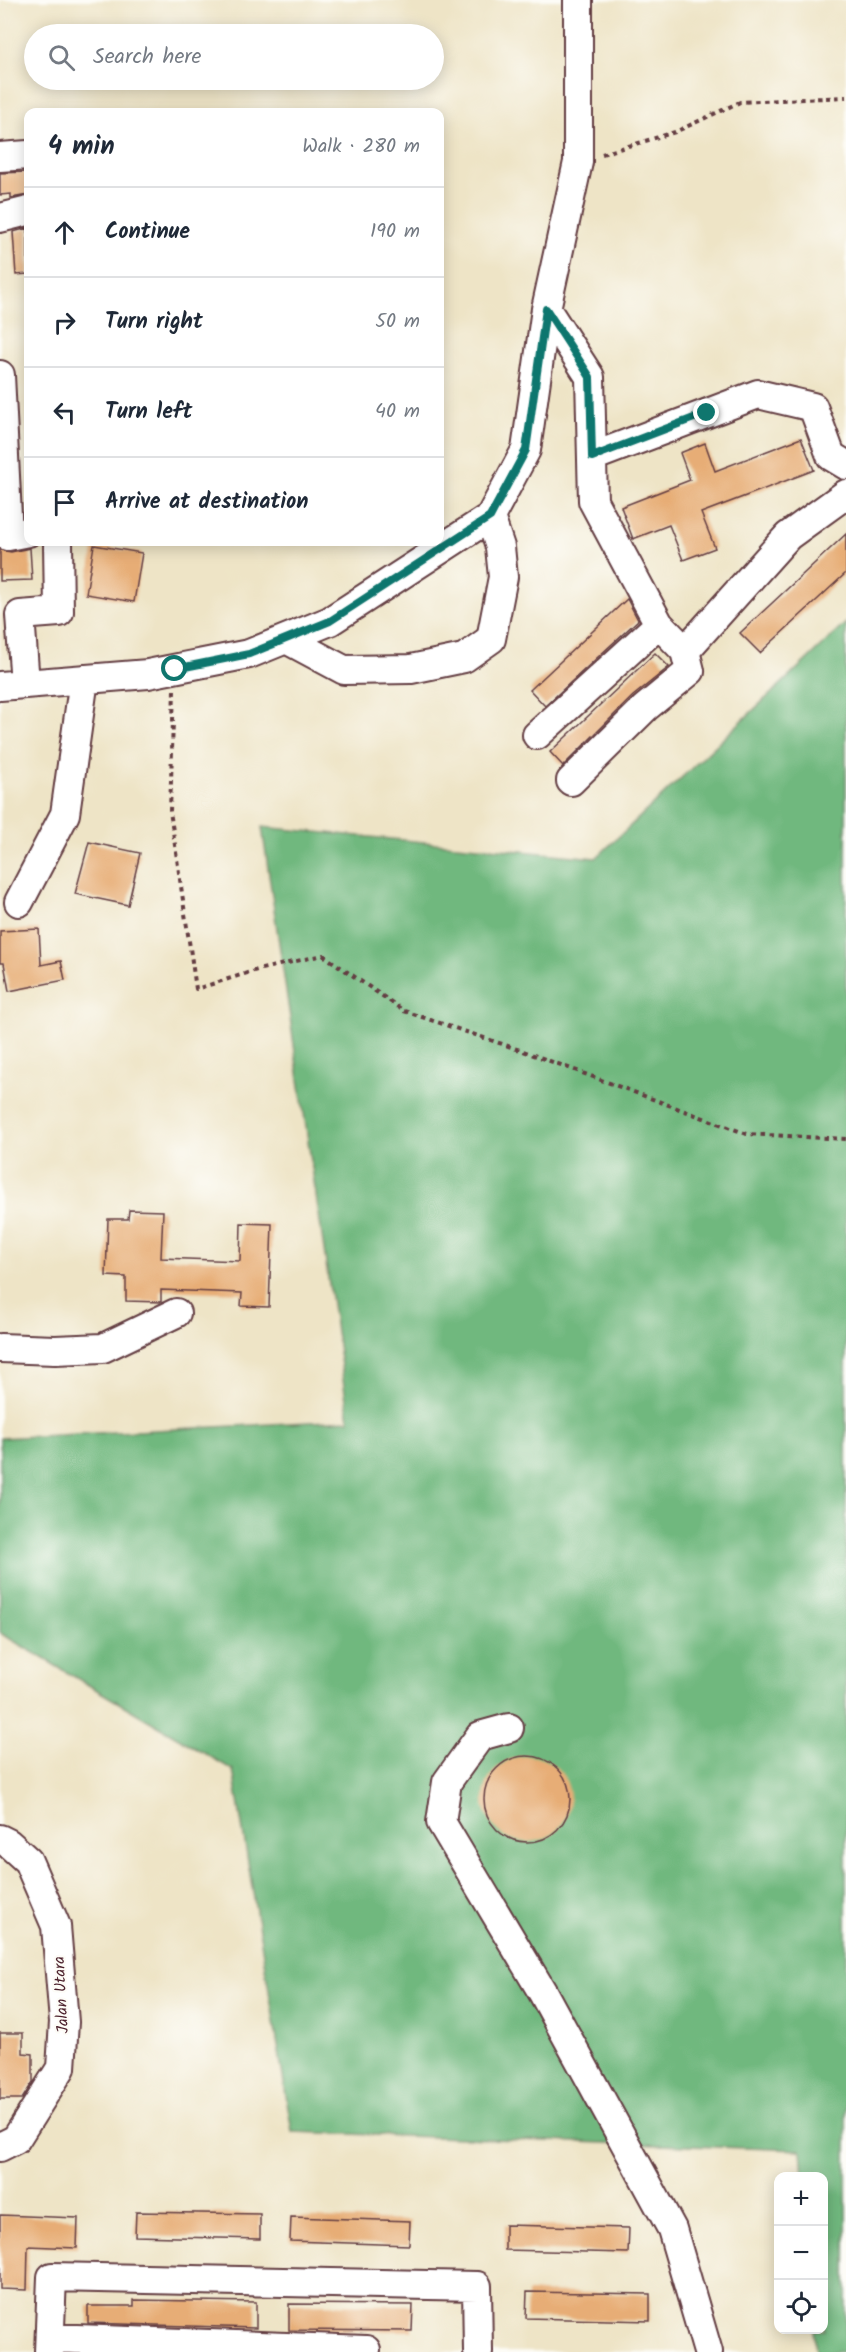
<!DOCTYPE html>
<meta charset="utf-8">
<style>
:root{--surface:#fff;--page:#f6f6f7;--text:#1f2937;--muted:#747a83;--line:#e0e1e3}
body{margin:0;font-family:Kalam,sans-serif;background:var(--page);color:var(--text)}
.controls{position:absolute;right:18px;bottom:18px;display:grid;overflow:hidden;border-radius:12px;box-shadow:0 3px 15px #0003}
.controls button{width:54px;height:54px;display:grid;place-items:center;padding:0;border:0;border-bottom:2px solid var(--line);background:var(--surface);color:var(--text);font:30px sans-serif}
.stop{position:absolute;width:18px;height:18px;margin:-14px;border:4px solid #0f766e;border-radius:50%;background:#fff}
.stop.end{background:#0f766e;border-color:#fff;box-shadow:0 2px 6px #0008}
.list{margin:0;padding:0;list-style:none}
h2{display:flex;justify-content:space-between;align-items:center;height:78px;margin:0;padding:0 24px;font-size:26px}
h2 small{font-size:20px;font-weight:400;color:var(--muted)}
.list li{display:grid;grid-template-columns:39px 1fr auto;gap:18px;align-items:center;box-sizing:border-box;height:90px;padding:0 24px;border-top:2px solid var(--line)}
.list b{display:block;font-size:22px;white-space:nowrap}
.list em{font-size:20px;font-style:normal;color:var(--muted)}
.icon{flex:none;width:33px;height:33px;fill:none;stroke:currentColor;stroke-width:2;stroke-linecap:round;stroke-linejoin:round}
.map{position:relative;flex:none;width:846px;height:2352px;overflow:hidden}
.search{position:absolute;background:var(--surface);box-shadow:0 3px 15px #0003;left:24px;top:24px;width:420px;height:66px;display:flex;align-items:center;gap:15px;box-sizing:border-box;padding:0 21px;border-radius:33px;color:var(--muted);font-size:22px}
.panel{position:absolute;background:var(--surface);box-shadow:0 3px 15px #0003;left:24px;top:108px;width:420px;height:438px;border-radius:12px}
.map>svg:first-child{display:block}
.forest{fill:#6fb87e;stroke:#5c6c54;stroke-width:1.5}
.building{fill:#e7ad76}
.lines{fill:none;stroke-linecap:round;stroke-linejoin:round}
.minor-casing{stroke:#633d42;stroke-width:32}
.path{stroke:#633d42;stroke-width:4;stroke-dasharray:4.5 4.5;stroke-linecap:butt}
.minor{stroke:#fff;stroke-width:28}
.route{stroke:#0f766e;stroke-width:8}
.labels{text-anchor:middle;stroke-width:4.5;stroke-linejoin:round;paint-order:stroke}
.street-label{font-size:16px;fill:#4a1f2b;stroke:#fdfcf7}
</style>
<div class="map">
<svg width="846" height="2352" viewBox="0 0 846 2352">
<rect width="100%" height="100%" fill="#fdfcf7"/>
<filter id="ink" filterUnits="userSpaceOnUse"><feTurbulence type="fractalNoise" baseFrequency=".0167" numOctaves="2"/><feDisplacementMap in="SourceGraphic" scale="12" xChannelSelector="R" yChannelSelector="G"/><feConvolveMatrix kernelMatrix="1 2 1 2 8 2 1 2 1" color-interpolation-filters="sRGB"/></filter>
<filter id="wash" filterUnits="userSpaceOnUse"><feTurbulence type="fractalNoise" baseFrequency=".008" numOctaves="4" result="noise"/><feDisplacementMap in="SourceGraphic" scale="24" xChannelSelector="R" yChannelSelector="G"/><feGaussianBlur stdDeviation="1.35" result="paint"/><feColorMatrix in="noise" values="0 0 0 0 0 0 0 0 0 0 0 0 0 0 0 0 0 1.4 0 .05"/><feComposite in="paint" operator="in"/></filter>
<g filter="url(#wash)">
<rect width="100%" height="100%" fill="#eee4c6"/>
<path class="forest" d="M846,623V2352H816L814,2330H824V2176H803L801,2150L292,2132L233,1770L0,1633V1438L349,1420L262,827L596,858Z"/>
<g id="blocks">
<path class="building" d="M28,172V195L11,198V194L0,195V173Z
M28,228V274L16,275L13,232Z
M801,438L814,470L701,513L715,548L683,560L669,525L633,539L621,507L690,480L680,453L705,443L715,471Z
M846,534V573L760,653L740,633Z
M94,545L142,553L134,602L86,594Z
M30,548L32,580L0,581V550L11,552Z
M627,599L638,620L545,706L530,690Z
M655,653L669,667L633,696L563,766L550,752Z
M89,842L140,853L128,905L75,894Z
M39,929L41,965L61,961L65,980L9,991L4,963H0V931Z
M129,1210L163,1211L161,1258L240,1261L241,1223L272,1224L269,1307L241,1306L242,1293L161,1290V1302L126,1301V1277L106,1276L108,1219H128Z
M484 1799a43 43 0 1 1 86 0a43 43 0 1 1-86 0Z
M0,2033H23V2053L33,2054V2082L22,2099H0Z
M136,2212L260,2214V2239L135,2236Z
M0,2215L78,2218L77,2248L28,2246L27,2290L0,2289Z
M291,2217L410,2221L409,2245L290,2241Z
M505,2225L629,2228L628,2253L505,2250Z
M527,2292L650,2294V2321L526,2318Z
M134,2300L256,2302V2328L88,2323V2306H134Z
M289,2304L413,2305L412,2331L289,2330Z"/>
</g>
</g>
<g filter="url(#ink)">
<use href="#blocks" fill-opacity="0" stroke="#633d42" stroke-width="1.5"/>
<g class="lines">
<defs>
<path id="minor" d="M0,157L28,155
M0,218L28,211
M546,309L590,377L593,501L659,624L685,651L788,536L846,494
M0,375L8,536L28,532
M592,457L758,394L813,407L831,456L846,465
M286,639L344,670L411,669L464,658L491,639L503,577L500,547L490,517
M25,684L20,615L59,612L58,542
M0,686L148,674L249,654L330,621L490,517L526,450L546,309L578,162V0
M537,735L659,624
M571,781L645,708L690,671L685,651
M19,902L65,814L84,679
M0,1348L55,1350L103,1348L176,1313
M509,1728L480,1736L447,1782L441,1822L543,1993L672,2229L708,2352
M0,1839L8,1843L28,1861L56,1926L64,2022L61,2068L16,2139L0,2147
M50,2338L366,2350
M49,2352L52,2277L477,2286L478,2352"/>
</defs>
<use href="#minor" class="minor-casing"/>
<path class="path" d="M602,154L675,132L740,102L846,97
M174,690L170,811L196,989L257,970L323,955L404,1011L523,1051L747,1134L846,1139"/>
<use href="#minor" class="minor"/>
</g>
</g>
<g class="lines" filter="url(#ink)">
<path class="route" d="M175,669L249,654L330,621L490,517L526,450L546,309L590,377L592,457L707,413"/>
</g>
<g class="labels">
<g class="street-label">
<text transform="translate(60 1995) rotate(-93)" y="6">Jalan Utara</text>
</g>
</g>
</svg>
<div class="controls">
<button>+</button>
<button>−</button>
<button><svg class="icon" aria-label="locate" viewBox="0 0 24 24"><circle cx="12" cy="12" r="6"/><path d="M12 2v4M12 18v4M2 12h4M18 12h4"/></svg></button>
</div>
<div class="stop" style="left:175px;top:669px"></div>
<div class="stop end" style="left:707px;top:413px"></div>
<div class="search"><svg class="icon" aria-label="search" viewBox="0 0 24 24"><circle cx="10" cy="10" r="6"/><path d="M15 15l6 6"/></svg>Search here</div>
<section class="panel">
<h2>4 min<small>Walk · 280 m</small></h2>
<ul class="list">
<li><svg class="icon" aria-label="ahead" viewBox="0 0 24 24"><path d="M12 20V5M6 11l6-6 6 6"/></svg><div><b>Continue</b></div><em>190 m</em></li>
<li><svg class="icon" aria-label="right" viewBox="0 0 24 24"><path d="M7 20v-9h11M14 6l5 5-5 5"/></svg><div><b>Turn right</b></div><em>50 m</em></li>
<li><svg class="icon" aria-label="left" viewBox="0 0 24 24"><path d="M17 20v-9H6M10 6l-5 5 5 5"/></svg><div><b>Turn left</b></div><em>40 m</em></li>
<li><svg class="icon" aria-label="arrive" viewBox="0 0 24 24"><path d="M6 21V4h12l-3 4 3 4H6"/></svg><div><b>Arrive at destination</b></div></li>
</ul>
</section>
</div>
